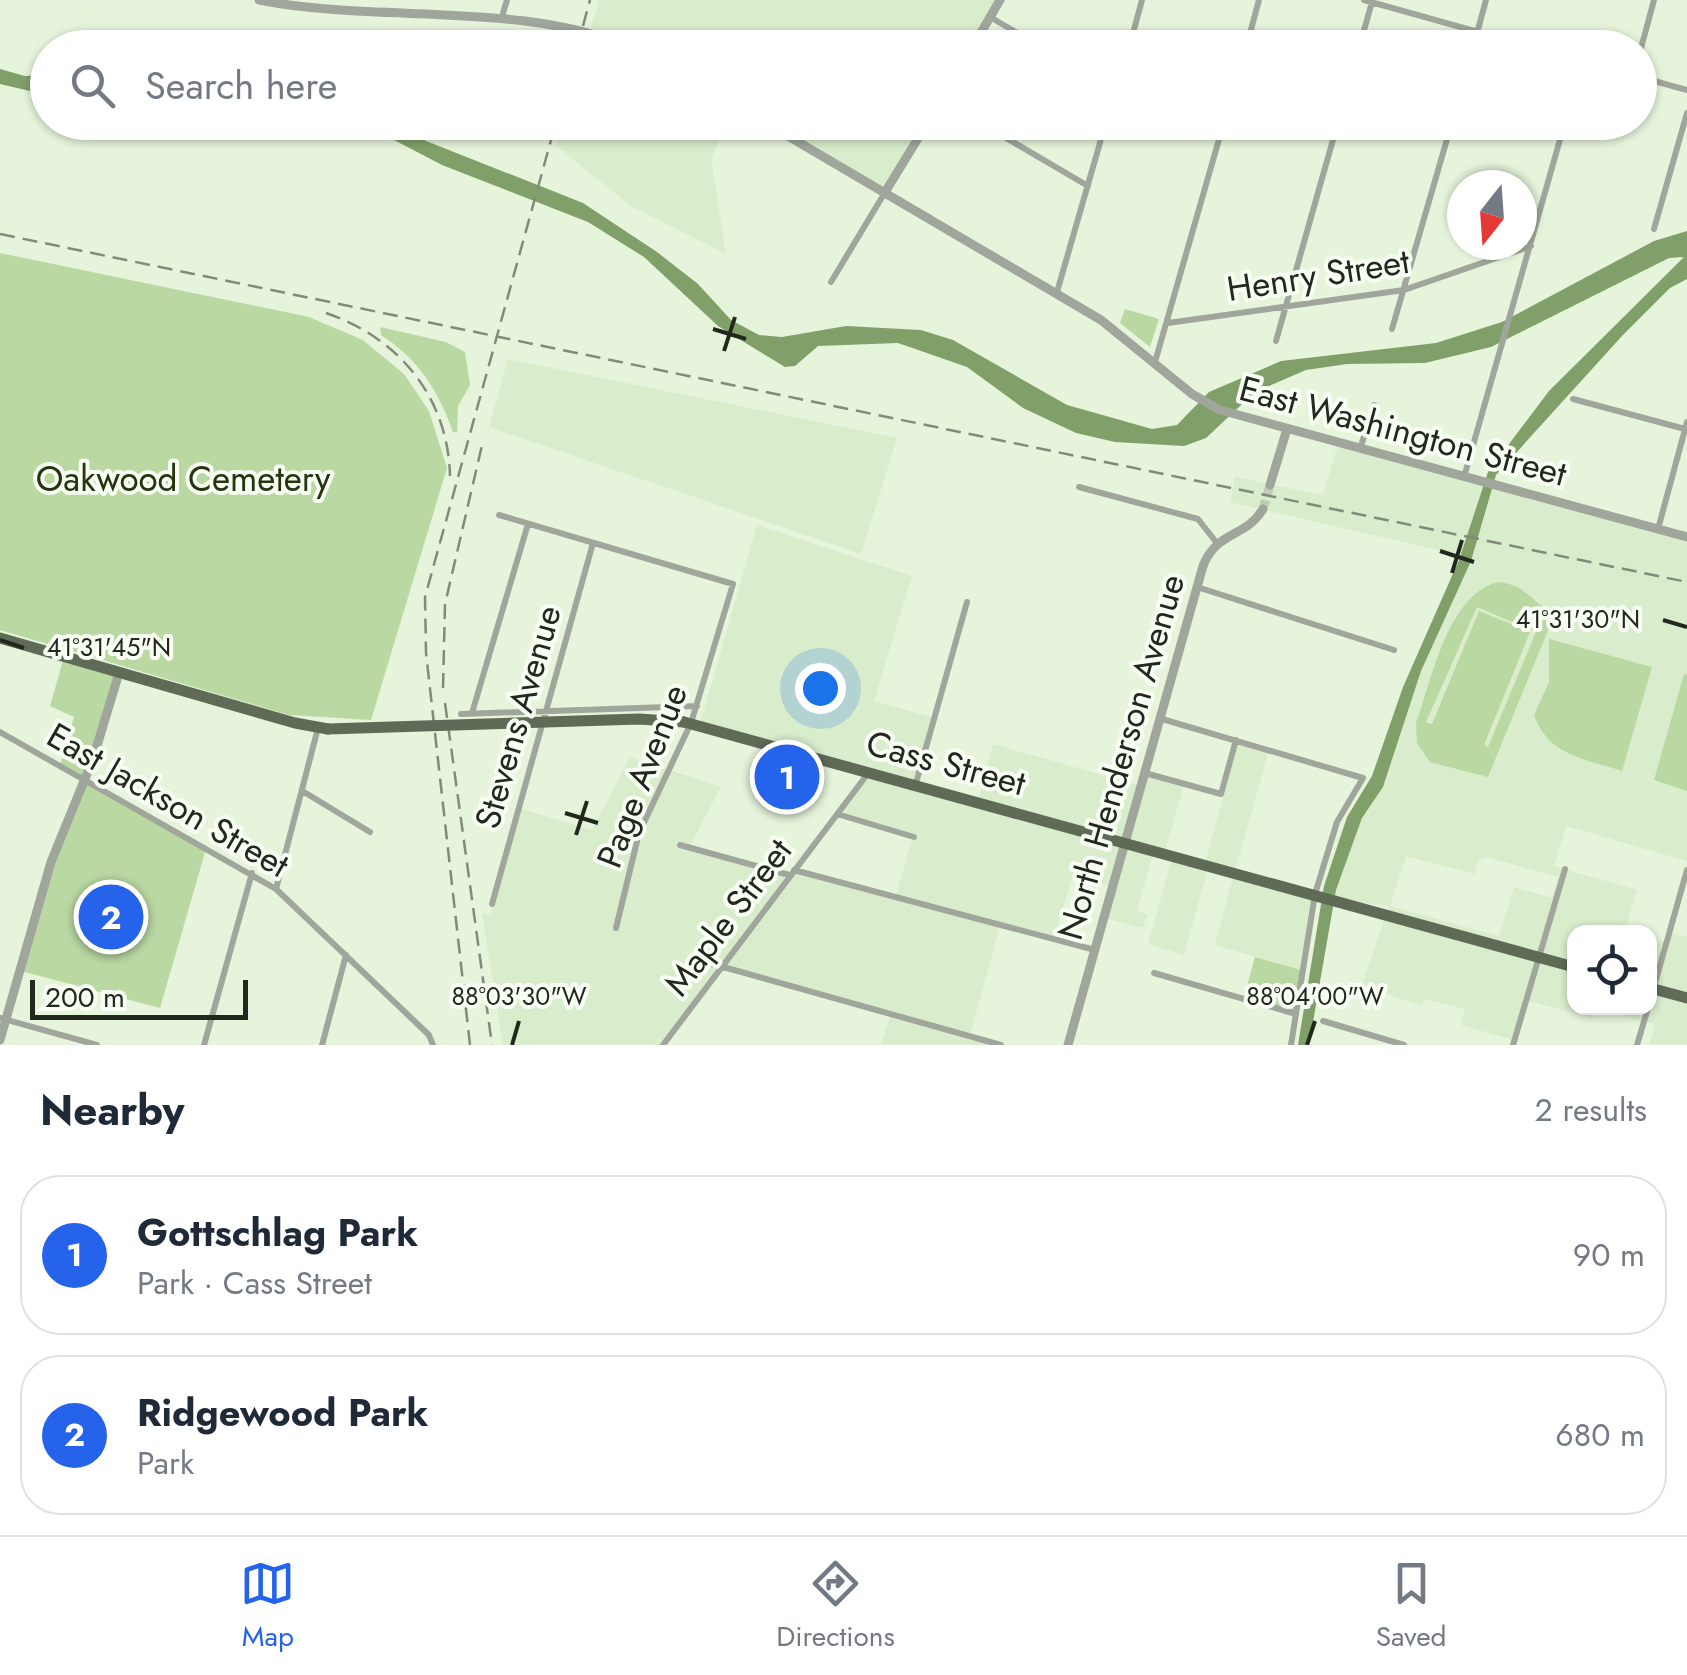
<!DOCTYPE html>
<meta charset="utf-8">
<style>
:root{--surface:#fff;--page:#f2f2f3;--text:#1f2937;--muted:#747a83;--line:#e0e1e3;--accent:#2563eb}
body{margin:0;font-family:Jost,sans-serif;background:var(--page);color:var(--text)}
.controls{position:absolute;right:30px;bottom:30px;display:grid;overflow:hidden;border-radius:20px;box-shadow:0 2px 8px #0004}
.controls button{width:90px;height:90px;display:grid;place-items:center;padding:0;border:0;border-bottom:2px solid var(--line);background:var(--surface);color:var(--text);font:50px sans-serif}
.compass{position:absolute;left:1447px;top:170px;width:90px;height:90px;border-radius:50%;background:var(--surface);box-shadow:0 2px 8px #0004;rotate:197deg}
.scale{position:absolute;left:30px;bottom:25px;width:218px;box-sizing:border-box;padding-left:10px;border:5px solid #23281f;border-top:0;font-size:28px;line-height:35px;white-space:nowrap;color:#23281f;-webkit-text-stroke:8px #f8fef4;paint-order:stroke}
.you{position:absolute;left:820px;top:688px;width:35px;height:35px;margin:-25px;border:8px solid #fff;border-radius:50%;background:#1a73e8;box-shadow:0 0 0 15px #1a73e833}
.badge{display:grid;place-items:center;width:65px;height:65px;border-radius:50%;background:var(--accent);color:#fff;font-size:32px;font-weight:700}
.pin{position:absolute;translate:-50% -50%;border:5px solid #fff;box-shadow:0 2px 10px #0006}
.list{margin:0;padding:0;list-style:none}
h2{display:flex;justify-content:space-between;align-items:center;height:130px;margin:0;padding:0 40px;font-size:42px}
h2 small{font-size:32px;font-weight:400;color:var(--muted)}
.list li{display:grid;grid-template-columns:65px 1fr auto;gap:30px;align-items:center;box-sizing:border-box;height:160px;margin:0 20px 20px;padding:0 20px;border:2px solid var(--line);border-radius:40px}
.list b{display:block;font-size:38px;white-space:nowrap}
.list p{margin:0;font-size:32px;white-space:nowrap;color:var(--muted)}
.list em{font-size:32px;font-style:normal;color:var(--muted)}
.icon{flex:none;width:55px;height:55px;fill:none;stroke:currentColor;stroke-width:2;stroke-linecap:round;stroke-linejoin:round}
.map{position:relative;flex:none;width:1687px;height:1045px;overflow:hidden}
.search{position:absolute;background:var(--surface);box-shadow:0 2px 8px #0004;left:30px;right:30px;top:30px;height:110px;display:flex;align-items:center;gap:25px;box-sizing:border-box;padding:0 35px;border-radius:55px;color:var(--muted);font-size:38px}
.sheet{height:490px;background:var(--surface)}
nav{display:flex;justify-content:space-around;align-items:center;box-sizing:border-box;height:140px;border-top:2px solid var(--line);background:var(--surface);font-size:28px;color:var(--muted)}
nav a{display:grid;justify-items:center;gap:5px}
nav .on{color:var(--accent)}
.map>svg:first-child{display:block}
.built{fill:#d9eccc;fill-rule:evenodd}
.green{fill:#b9d8a2;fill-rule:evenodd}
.water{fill:#81a069}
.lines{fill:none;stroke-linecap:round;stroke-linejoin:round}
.tertiary-tunnel{stroke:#bfcbb5;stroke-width:9;stroke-dasharray:9 4.5;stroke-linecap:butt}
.minor{stroke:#a0a69b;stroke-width:6}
.tertiary{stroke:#a0a69b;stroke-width:9}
.primary{stroke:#5f6a57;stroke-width:11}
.rail{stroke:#828b7a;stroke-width:2.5;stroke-dasharray:15 8;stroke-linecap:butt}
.primary-bridge{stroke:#5f6a57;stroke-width:11}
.ticks{fill:none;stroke:#23281f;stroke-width:4}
.labels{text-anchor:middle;stroke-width:8;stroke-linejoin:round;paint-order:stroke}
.street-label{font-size:35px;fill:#23281f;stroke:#f8fef4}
.park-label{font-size:35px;fill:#22370e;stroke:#f8fef4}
.ticks-label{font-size:25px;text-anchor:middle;fill:#23281f;stroke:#f8fef4;stroke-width:8;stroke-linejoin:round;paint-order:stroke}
</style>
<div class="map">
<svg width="1687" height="1045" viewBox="0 0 1687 1045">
<rect width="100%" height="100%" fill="#e6f4db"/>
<path class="built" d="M599,0H999L970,47H637L591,28Z
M563,123H726L711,159L726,254L631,206L556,146Z
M770,123H924L883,189Z
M508,359L897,438L861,554L489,427Z
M1339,441L1484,483L1472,525L1494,485L1687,538V861L1566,826L1554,866L1637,890L1625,930L1631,932H1574V1008H1595L1592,1018L1525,1000L1514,1040L1461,1025L1465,1009L1425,999L1422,1006L1362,985L1389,906L1334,898L1336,890L1362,818L1383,787L1421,671L1473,553H1451L1230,502L1235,477L1323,495ZM1406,856L1475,874L1478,861L1486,857L1558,877L1552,898L1514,887L1499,936L1390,906Z
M757,525L912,576L874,701L934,718L915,783L978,801L993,744L1141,786L1146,774L1184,785L1165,851L1154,850L1137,911L1147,915L1143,928L1105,918L1113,887L1073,875L1054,938L896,895L913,836L838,814L870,772L700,724Z
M1239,741L1269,750L1235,871L1209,864L1184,955L1148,944L1173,855L1205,863Z
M630,757L721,787L690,845L1000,926L970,1035L722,965L661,1045H503L482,913L490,915L521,809L592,830Z
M1234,873L1311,894L1301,970L1215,945Z
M1667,932L1687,937V1045H1649L1655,1024L1597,1008H1650V938L1664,942Z
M891,1014L999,1045H881Z"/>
<path class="green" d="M0,253L309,317L363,340L404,374L429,411L447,468L371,720L289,715L0,630Z
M1125,309L1159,319L1150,347L1120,323Z
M380,327L446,342L465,352L470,385L458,406L457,432H453C438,390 419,360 381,335Z
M1497,582C1530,585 1530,604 1555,613L1488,777L1430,762L1417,743L1416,723C1433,678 1446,598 1497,582ZM1477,607L1536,632L1488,747L1484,745L1530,632L1479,611L1432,724L1426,722Z
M1549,639L1652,667L1622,771C1586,759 1548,756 1534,715L1549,682Z
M64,657L118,673L83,779L60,766L74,717L50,706Z
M1684,674L1687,675V791L1654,780Z
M775,746L813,757L799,808L760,797Z
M84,781L206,849L160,1008L21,971L51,863Z
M1255,957L1301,970L1295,1012L1244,997Z"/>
<path class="water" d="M0,69L25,76L47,75V95L0,84Z
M363,122L411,135L583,203L657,252L698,284L731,320L759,335L782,337L846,326L921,330L953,340L1067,405L1152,429L1177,425L1209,392L1281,361L1436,343L1502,322L1654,241L1687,231V279L1670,288L1622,336L1496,475L1471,561L1421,671L1383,787L1362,818L1336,890L1309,1045H1298L1324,886L1347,817L1372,776L1403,687L1459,560L1488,472L1549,391L1684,257L1669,258L1491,347L1425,363L1347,364L1306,370L1255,392L1206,438L1184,446L1115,442L1076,433L1023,408L967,367L898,343L818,346L795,366L785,367L718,326L644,257L588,222L442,165L394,140L303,126L250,134L155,123Z"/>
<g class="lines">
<path class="tertiary-tunnel" d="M1263,509L1270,485"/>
<path class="minor" d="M1364,0L1535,48
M503,13L507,0
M990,17L1043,48
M1129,48L1142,0
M1246,48L1259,0
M1359,48L1372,2
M1473,48L1486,0
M1640,52L1654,0
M1640,77L1687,90
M979,122L1088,186
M1654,229L1687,113
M831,282L884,194
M1057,292L1106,122
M1168,323L1404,290L1531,246
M1392,329L1452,122
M1276,341L1338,122
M1155,362L1224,122
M1573,399L1685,429
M1361,446L1374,405
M1464,477L1565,122
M1079,487L1198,519L1216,542
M499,515L733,584L691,723L639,833L616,928
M1658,529L1687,422
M1197,587L1394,650
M472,713L528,524
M461,714L697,706
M1162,719L1363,778L1337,822L1315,894L1291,1045
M0,732L276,889L429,1035L433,1045
M1145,773L1221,794L1236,740
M916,783L967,602
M304,792L370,832
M837,814L914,837
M680,845L789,875
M794,870L1095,950
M276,889L318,728
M492,904L593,543
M691,958L1001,1045
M1154,973L1296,1014
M1650,1001L1687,870
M0,1018L97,1045
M1323,1021L1404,1045
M204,1045L252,873
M322,1045L346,955
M663,1045L869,772
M1513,1045L1565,869
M1637,1045L1648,1008"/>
<path class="tertiary" d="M259,0C382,24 518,0 633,48
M972,48L1000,0
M764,122L1101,320L1192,394L1220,410L1687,537
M884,194L928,122
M1270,485L1287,429
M0,1040L51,862L93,759L119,673
M1068,1045L1203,566C1217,530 1246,538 1263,509"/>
<path class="primary" d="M0,638L295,723L328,729
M684,722L1574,967
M1650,988L1687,998"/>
<path class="rail" d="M577,48L590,0
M0,234L1687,582
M326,313C399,338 448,397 450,476
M443,688L445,604L483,441
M445,703L492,1045
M470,1045L426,653L425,597L556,122"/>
<path class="primary-bridge" d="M328,729L639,719L684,722"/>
</g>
<path class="ticks" d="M713,329L746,339M724,351L735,317M1440,551L1474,562M1452,573L1462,540M1663,620L1687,627M0,640L24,648M565,813L598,823M576,835L587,801M512,1045L519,1021M1307,1045L1315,1021"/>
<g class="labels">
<g class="street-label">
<text transform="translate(1318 275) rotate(-9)" y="12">Henry Street</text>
<text transform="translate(1403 431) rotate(15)" y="12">East Washington Street</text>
<text transform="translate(518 717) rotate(-74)" y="12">Stevens Avenue</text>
<text transform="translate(1121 757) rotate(-74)" y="12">North Henderson Avenue</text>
<text transform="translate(946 763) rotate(15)" y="12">Cass Street</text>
<text transform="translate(642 776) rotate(-69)" y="12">Page Avenue</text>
<text transform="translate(168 800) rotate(30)" y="12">East Jackson Street</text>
<text transform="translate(728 917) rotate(-53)" y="12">Maple Street</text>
</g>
<g class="park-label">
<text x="183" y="491">Oakwood Cemetery</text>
</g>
</g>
<g class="ticks-label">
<text x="1578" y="628">41°31'30"N</text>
<text x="109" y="656">41°31'45"N</text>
<text x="519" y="1005">88°03'30"W</text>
<text x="1315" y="1005">88°04'00"W</text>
</g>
</svg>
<div class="controls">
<button><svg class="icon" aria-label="locate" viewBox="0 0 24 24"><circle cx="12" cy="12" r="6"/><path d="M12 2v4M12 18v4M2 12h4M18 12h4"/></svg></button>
</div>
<svg class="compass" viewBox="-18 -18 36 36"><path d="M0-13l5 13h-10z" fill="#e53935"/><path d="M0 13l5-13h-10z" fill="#747a83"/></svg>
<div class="scale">200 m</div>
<div class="you"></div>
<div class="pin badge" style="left:787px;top:777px">1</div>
<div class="pin badge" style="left:111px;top:917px">2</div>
<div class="search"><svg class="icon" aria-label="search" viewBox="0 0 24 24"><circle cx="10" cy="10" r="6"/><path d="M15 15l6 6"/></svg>Search here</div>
</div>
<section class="sheet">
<h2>Nearby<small>2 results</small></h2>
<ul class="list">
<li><span class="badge">1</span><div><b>Gottschlag Park</b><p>Park · Cass Street</p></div><em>90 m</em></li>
<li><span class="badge">2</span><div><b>Ridgewood Park</b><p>Park</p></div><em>680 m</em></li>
</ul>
</section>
<nav>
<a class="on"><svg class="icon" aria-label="map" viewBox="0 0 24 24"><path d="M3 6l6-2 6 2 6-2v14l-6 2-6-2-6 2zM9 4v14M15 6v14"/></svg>Map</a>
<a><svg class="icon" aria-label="directions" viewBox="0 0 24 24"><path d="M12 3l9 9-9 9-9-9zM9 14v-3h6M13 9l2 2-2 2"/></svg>Directions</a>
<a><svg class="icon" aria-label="saved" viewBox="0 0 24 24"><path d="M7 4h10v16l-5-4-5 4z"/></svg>Saved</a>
</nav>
